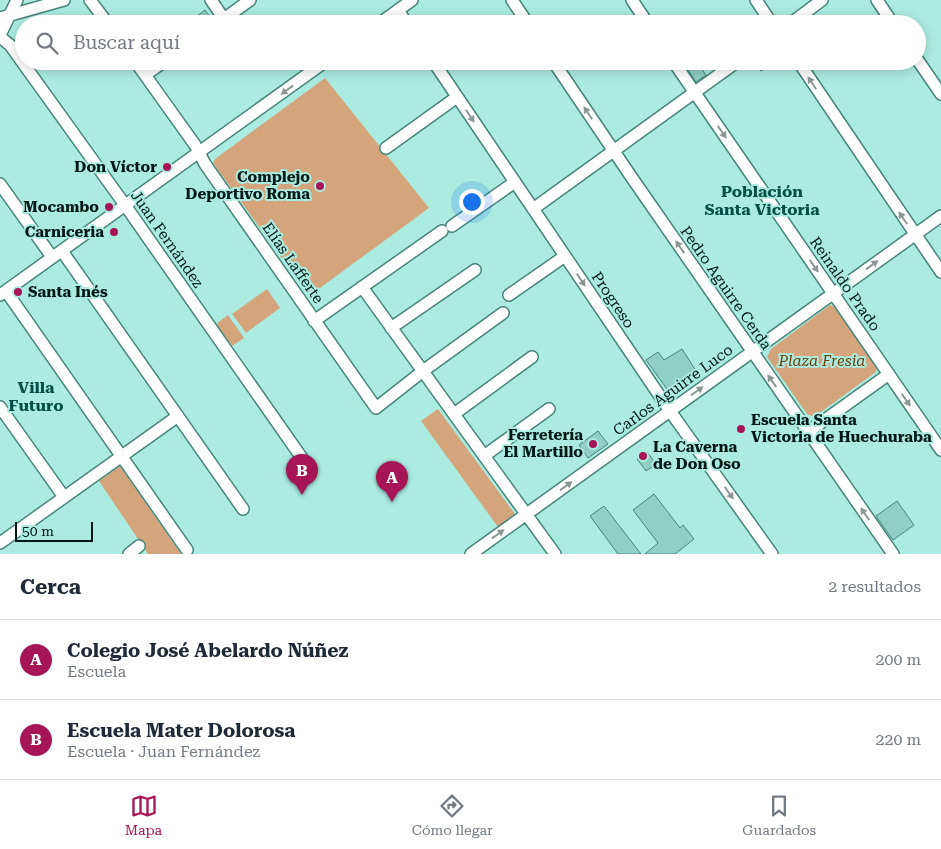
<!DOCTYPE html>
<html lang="es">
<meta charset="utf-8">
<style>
:root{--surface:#fff;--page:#f2f2f3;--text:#1f2937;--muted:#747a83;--line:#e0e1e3;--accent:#a61555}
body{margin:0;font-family:"Roboto Serif",serif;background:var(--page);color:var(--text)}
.scale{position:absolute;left:15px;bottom:12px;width:78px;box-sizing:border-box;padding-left:5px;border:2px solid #001814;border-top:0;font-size:14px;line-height:18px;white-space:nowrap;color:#001814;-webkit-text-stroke:4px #acece0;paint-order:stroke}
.you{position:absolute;left:471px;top:201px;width:18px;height:18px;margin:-12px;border:4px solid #fff;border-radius:50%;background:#1a73e8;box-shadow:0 0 0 8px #1a73e833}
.badge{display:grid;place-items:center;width:32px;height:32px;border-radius:50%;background:var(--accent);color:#fff;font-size:16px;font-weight:700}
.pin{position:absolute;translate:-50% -41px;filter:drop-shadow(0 1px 2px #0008)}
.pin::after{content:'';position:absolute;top:26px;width:18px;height:15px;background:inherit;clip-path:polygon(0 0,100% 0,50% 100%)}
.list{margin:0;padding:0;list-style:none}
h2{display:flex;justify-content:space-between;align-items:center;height:65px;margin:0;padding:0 20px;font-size:21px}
h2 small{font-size:16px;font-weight:400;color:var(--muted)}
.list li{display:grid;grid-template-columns:32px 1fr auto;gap:15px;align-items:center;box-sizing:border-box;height:80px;padding:0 20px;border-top:1px solid var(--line)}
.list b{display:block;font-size:19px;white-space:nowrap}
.list p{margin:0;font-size:16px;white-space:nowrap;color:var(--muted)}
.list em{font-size:16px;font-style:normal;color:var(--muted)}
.icon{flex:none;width:28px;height:28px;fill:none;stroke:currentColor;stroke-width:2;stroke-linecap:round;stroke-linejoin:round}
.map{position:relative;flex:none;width:941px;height:554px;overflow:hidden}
.search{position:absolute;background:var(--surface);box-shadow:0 2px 12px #0003;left:15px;right:15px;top:15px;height:55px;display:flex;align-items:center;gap:12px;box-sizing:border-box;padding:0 18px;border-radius:28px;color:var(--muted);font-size:19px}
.sheet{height:225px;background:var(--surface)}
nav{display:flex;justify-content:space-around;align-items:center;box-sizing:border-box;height:70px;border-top:1px solid var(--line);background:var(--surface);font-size:14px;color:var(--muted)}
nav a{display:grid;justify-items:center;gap:2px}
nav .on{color:var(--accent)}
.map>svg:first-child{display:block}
.green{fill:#d4a57d}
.building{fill:#90cfc3;stroke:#47857a}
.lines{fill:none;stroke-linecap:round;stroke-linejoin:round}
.street-casing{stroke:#47857a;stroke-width:14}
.street{stroke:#fff;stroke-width:11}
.oneway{fill:#8c9795}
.poi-dot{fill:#a61555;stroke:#acece0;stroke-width:2}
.labels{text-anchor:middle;stroke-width:4;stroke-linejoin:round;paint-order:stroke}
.poi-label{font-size:15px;font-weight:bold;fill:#001814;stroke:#acece0;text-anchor:end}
.street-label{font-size:15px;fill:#001814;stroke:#acece0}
.park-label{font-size:15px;font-style:italic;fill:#6d3d06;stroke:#acece0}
.neighbourhood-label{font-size:16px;font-weight:bold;fill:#054e45;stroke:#acece0}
</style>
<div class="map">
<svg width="941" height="554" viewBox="0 0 941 554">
<rect width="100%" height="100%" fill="#acece0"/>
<path class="green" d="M325,78L429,208L309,296L213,163L215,159Z
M267,289L280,308L246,333L232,314Z
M830,305L837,308L878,365L876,372L814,417L807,414L767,357L771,349Z
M228,315L244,338L232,346L216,324Z
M438,409L515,514L498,527L421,421Z
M120,466L181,554H148L99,481Z"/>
<path class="building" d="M205,10L211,18L209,24H187Z
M682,61H696L706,75L696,82Z
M753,61H775L761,71Z
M682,349L700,377L672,396L646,360L658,352L664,360Z
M598,431L608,444L588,458L579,445Z
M647,452L656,464L646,471L637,459Z
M654,494L680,528L683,525L694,539L675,554H645L658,543L633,510Z
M897,501L914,525L893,540L876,516Z
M604,506L641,554H618L590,516Z"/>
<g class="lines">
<defs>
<path id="street" d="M90,0L108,24
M211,0L224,19
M512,0L528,24
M632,0L648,24
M756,0L772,24
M877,0L893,24
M398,10L407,24
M0,18L64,0
M217,24L250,0
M379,24L412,0
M790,24L822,0
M0,35L17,0
M0,37L10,45L125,205L304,461
M917,59L941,94
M135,61L195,145L205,164L376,408L423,371L503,313
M433,61L670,411L772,554
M553,61L630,175L893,554
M673,61L941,450
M798,61L941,272
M145,75L165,61
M386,148L457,97
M0,184L52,257
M533,209L738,61
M452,226L515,182
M62,251L243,509
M362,287L555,554
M6,291L187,550
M0,295L326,61
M509,295L565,256
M314,321L442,231
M391,328L475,270
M0,407L64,497
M454,414L532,357
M808,432L889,374
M484,456L549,409
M0,543L178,416
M129,554L139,546
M471,554L941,216"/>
</defs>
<use href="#street" class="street-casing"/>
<use href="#street" class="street"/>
</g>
<defs><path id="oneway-solid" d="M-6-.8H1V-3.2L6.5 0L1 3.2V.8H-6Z" transform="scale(1.25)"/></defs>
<g class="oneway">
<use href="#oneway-solid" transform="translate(812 83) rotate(-124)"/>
<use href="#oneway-solid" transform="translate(287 90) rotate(144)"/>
<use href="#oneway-solid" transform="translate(588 113) rotate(-124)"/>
<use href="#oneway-solid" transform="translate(470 116) rotate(56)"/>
<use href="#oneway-solid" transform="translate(722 132) rotate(55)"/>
<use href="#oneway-solid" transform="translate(903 218) rotate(-124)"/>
<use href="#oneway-solid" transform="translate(680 247) rotate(-125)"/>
<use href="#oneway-solid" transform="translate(872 265) rotate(-36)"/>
<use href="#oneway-solid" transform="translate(814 266) rotate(55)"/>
<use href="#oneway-solid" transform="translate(581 280) rotate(56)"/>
<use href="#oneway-solid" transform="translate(772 381) rotate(-125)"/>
<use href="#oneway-solid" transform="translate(697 391) rotate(-36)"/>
<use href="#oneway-solid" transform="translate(906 400) rotate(55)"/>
<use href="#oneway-solid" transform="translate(566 486) rotate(-36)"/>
<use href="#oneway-solid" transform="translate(729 493) rotate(54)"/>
<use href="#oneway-solid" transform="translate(865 514) rotate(-125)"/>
<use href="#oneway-solid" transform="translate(498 534) rotate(-36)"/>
</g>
<g class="poi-dot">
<circle cx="167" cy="167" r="5"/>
<circle cx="320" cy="186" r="5"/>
<circle cx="109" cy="207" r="5"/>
<circle cx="114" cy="232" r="5"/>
<circle cx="18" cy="292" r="5"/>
<circle cx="741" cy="429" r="5"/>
<circle cx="593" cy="444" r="5"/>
<circle cx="643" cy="456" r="5"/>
</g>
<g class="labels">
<g class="poi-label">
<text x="157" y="172">Don Víctor</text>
<text x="310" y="182">Complejo<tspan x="310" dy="17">Deportivo Roma</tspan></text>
<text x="99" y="212">Mocambo</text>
<text x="104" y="237">Carniceria</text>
<text x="28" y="297" text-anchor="start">Santa Inés</text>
<text x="751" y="425" text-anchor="start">Escuela Santa<tspan x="751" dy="17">Victoria de Huechuraba</tspan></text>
<text x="583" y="440">Ferretería<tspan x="583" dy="17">El Martillo</tspan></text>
<text x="653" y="452" text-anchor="start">La Caverna<tspan x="653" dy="17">de Don Oso</tspan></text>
</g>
<g class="street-label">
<text transform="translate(167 239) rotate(55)" y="5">Juan Fernández</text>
<text transform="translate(293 263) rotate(55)" y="5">Elías Lafferte</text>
<text transform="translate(845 284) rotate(55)" y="5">Reinaldo Prado</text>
<text transform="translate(726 288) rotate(55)" y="5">Pedro Aguirre Cerda</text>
<text transform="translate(613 300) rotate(56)" y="5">Progreso</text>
<text transform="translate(673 390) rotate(-36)" y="5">Carlos Aguirre Luco</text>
</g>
<g class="park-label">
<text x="822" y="366">Plaza Fresia</text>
</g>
<g class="neighbourhood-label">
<text x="762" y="197">Población<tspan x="762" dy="18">Santa Victoria</tspan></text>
<text x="36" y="393">Villa<tspan x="36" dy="18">Futuro</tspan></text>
</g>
</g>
</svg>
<div class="scale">50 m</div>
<div class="you"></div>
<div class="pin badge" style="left:392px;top:502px">A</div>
<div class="pin badge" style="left:302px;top:495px">B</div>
<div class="search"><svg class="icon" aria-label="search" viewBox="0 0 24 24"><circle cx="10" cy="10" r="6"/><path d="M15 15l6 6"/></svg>Buscar aquí</div>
</div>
<section class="sheet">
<h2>Cerca<small>2 resultados</small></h2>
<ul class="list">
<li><span class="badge">A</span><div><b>Colegio José Abelardo Núñez</b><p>Escuela</p></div><em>200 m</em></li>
<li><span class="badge">B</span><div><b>Escuela Mater Dolorosa</b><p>Escuela · Juan Fernández</p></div><em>220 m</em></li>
</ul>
</section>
<nav>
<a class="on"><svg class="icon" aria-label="map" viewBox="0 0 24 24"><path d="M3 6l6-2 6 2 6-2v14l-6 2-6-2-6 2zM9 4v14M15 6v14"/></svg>Mapa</a>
<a><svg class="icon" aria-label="directions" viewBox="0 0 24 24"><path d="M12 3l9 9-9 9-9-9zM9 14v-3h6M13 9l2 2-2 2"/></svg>Cómo llegar</a>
<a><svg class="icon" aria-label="saved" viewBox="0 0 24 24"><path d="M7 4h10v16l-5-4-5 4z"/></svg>Guardados</a>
</nav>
